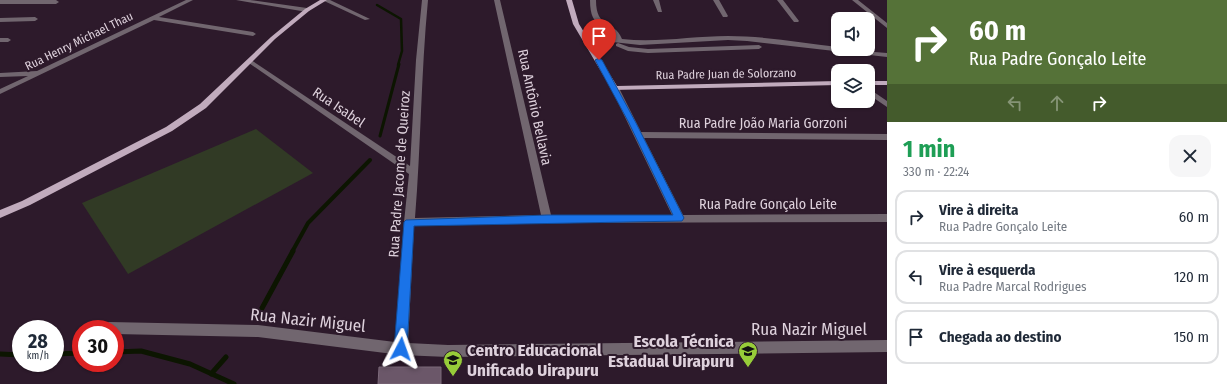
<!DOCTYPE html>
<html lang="pt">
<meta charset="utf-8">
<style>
:root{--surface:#fff;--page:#f6f6f7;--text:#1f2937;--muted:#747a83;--line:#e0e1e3}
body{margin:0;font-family:"Fira Sans Condensed",sans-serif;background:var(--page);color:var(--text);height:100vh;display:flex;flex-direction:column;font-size:15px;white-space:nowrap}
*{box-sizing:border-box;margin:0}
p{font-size:13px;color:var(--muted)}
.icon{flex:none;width:22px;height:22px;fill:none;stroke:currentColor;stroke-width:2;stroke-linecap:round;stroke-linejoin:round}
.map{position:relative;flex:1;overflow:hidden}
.sheet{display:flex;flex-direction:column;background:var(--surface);width:340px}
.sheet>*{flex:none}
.banner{background:#557238;color:#fff;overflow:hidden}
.fabs{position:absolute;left:831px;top:12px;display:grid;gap:8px}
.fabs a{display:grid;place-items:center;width:44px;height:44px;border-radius:8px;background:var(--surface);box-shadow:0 1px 3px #0004;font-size:20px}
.speed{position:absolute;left:12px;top:320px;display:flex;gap:8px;font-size:20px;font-weight:700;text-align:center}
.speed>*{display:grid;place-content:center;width:52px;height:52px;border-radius:50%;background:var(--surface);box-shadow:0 1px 3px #0004;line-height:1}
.speed small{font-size:10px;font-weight:400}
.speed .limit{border:6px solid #d22;background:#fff;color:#111}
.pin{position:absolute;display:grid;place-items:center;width:34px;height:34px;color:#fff;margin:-41px -17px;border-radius:50% 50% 50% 0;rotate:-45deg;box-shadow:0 0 4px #0007}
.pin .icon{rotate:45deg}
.me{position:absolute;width:44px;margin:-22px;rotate:4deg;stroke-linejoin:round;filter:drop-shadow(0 0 3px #0008)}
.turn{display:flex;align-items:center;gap:14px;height:84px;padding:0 16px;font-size:18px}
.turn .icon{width:52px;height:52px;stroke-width:2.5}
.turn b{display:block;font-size:28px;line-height:34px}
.lanes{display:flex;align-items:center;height:38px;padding:0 16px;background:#0003;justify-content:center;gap:20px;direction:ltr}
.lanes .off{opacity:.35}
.round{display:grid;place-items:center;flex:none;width:42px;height:42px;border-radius:12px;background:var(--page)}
.headline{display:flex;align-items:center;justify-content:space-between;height:68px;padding:0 16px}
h1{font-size:24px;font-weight:700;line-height:30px;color:#1e9e55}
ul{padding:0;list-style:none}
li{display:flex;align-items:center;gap:12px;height:54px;margin:0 8px 6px;padding:0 8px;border:2px solid var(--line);border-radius:12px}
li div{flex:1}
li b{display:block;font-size:15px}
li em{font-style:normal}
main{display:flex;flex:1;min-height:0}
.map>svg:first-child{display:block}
</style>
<main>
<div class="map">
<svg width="887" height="384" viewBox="0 0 887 384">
<rect width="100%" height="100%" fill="#2d1a2b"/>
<!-- green -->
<path fill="#313a25" d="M256,129L313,173L128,274L82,203Z"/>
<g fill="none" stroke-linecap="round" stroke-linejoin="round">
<!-- stream-far3 -->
<path stroke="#0c1501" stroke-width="2.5" d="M377,5L401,19L402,51L398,65"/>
<!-- stream-far2 -->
<path stroke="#0c1501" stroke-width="3" d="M380,136L399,64"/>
<!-- stream-far1 -->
<path stroke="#0c1501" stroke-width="4" d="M292,252L308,223L370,160"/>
<!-- stream -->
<path stroke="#0c1501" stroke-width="5" d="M261,310L293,251
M115,352L141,351L190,364L234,384
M0,354L21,355
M55,354L81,353
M211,374L226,357"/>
</g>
<!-- building -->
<path fill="#6b5769" stroke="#7d6a7b" d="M379,367H441V384H378Z"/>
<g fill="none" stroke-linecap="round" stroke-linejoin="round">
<!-- minor -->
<path fill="#71666f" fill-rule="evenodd" d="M0,0H56L59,2L56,4H0Z
M186,0H193L159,17L253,32L256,34L253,36L154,20L0,94V89L28,76L0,77V73L37,71Z
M236,0H250L307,8L310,10L307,12Z
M322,0H330L370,19L365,20Z
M422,0H428C421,73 421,145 415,218L541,215L494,0H500L551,215H672L611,88L615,86L619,88L641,132L887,134V140L644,138L683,215L887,214V222L547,223L414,226L408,343L448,345L887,340V352L448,357L401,355L258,337L115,334V329H103L104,324L109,322L258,325L395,342L404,222L409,174L246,61L251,60L410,166L416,60Z
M590,0H596C596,30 614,19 622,39C657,43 693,36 728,36C765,36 802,43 838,47V49L887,53V57L747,41L728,40L640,45L585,39L583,38V36L615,38C607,21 590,32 590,0Z
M653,0H659L662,12H658Z
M713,0H719L728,16L727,17H723Z
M777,0H783L799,21L798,22H794Z
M852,0H858L887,23V28Z
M0,18L35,17L38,19L35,21L0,22Z
M0,38H8L11,40L8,42H0Z
M618,43L629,47L648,49L759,45L762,47L759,49L648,53L628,51L616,46V44Z
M868,88L887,101V107L868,94Z"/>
<!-- major -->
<path fill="#c1abbd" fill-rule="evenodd" d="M320,0H327L309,11L275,39L206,108L172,131L30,205L0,218V210L22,201L166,127L200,104L271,37L305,9Z
M566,0H572L579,24L617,86L838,81V85L612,90L573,24Z
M868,81H887V85H868Z"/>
</g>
<!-- route -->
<path fill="#1a73e8" stroke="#114b97" d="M599,58L602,60L636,123L684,218L682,221L414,226L407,349L405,353L401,355L396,353L394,349L404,222L406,220L547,215H673L629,123L595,60Z"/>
<!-- icons -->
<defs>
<g id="university-pin" transform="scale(1)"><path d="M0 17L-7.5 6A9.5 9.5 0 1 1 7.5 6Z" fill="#97cc39" stroke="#2d1a2b"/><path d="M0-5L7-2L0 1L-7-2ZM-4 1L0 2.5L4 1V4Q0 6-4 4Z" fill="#111"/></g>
<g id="school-pin" transform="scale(1)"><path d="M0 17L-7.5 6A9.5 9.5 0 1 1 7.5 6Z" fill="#97cc39" stroke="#2d1a2b"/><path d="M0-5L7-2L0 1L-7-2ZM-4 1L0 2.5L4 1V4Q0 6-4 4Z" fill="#111"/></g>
</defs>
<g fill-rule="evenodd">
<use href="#university-pin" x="748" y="351"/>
<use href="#school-pin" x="453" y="360"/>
</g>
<g text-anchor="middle" stroke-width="4" stroke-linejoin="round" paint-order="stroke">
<!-- far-street labels -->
<g font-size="12" fill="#ded1dc" stroke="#2d1a2b">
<text transform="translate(79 41) rotate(-26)" y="4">Rua Henry Michael Thau</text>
<text transform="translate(726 74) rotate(-1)" y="4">Rua Padre Juan de Solorzano</text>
</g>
<!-- street labels -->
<g font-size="14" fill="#ded1dc" stroke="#2d1a2b">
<text transform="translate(339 107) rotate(34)" y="5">Rua Isabel</text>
<text transform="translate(535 107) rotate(78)" y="5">Rua Antônio Bellavia</text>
<text x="763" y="128">Rua Padre João Maria Gorzoni</text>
<text transform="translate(399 174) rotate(-86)" y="5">Rua Padre Jacome de Queiroz</text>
<text x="768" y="209">Rua Padre Gonçalo Leite</text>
</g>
<!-- near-street labels -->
<g font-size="17" fill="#ded1dc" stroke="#2d1a2b">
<text transform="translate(308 320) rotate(6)" y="6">Rua Nazir Miguel</text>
<text x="809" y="335">Rua Nazir Miguel</text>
</g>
<!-- near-poi labels -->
<g font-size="17" font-weight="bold" fill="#ded1dc" stroke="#2d1a2b" text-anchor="end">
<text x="734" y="347">Escola Técnica<tspan x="734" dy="20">Estadual Uirapuru</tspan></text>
<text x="467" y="356" text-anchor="start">Centro Educacional<tspan x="467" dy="20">Unificado Uirapuru</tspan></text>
</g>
</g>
</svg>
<div class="fabs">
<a><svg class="icon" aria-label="sound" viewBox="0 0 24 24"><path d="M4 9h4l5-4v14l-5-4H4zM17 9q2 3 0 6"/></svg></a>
<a><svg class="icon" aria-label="layers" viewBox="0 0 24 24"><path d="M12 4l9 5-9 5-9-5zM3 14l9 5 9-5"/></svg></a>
</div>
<div class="speed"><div>28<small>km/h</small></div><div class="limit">30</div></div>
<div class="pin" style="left:599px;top:60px;background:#d93025"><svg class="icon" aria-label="arrive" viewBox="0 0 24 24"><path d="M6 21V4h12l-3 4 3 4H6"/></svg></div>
<svg class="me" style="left:401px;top:349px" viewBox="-20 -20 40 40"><path d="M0-17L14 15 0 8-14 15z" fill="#1a73e8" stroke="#fff" stroke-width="4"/></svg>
</div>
<section class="sheet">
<div class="banner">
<div class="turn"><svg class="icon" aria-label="right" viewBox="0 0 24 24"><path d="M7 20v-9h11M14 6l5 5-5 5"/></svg><div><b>60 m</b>Rua Padre Gonçalo Leite</div></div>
<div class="lanes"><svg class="icon off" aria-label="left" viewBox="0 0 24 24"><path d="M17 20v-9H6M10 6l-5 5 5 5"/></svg><svg class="icon off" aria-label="ahead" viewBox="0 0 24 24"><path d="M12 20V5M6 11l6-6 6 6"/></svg><svg class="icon" aria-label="right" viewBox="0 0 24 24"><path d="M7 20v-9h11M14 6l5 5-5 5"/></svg></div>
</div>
<div class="headline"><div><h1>1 min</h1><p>330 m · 22:24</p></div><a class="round"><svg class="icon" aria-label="close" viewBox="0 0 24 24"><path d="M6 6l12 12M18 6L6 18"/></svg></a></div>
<ul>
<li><svg class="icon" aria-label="right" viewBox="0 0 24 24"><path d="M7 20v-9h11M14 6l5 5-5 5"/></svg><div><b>Vire à direita</b><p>Rua Padre Gonçalo Leite</p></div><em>60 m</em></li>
<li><svg class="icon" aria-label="left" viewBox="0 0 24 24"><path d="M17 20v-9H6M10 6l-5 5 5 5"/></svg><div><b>Vire à esquerda</b><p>Rua Padre Marcal Rodrigues</p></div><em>120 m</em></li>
<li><svg class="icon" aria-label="arrive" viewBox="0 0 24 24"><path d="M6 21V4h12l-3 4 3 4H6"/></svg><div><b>Chegada ao destino</b></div><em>150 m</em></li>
</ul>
</section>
</main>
